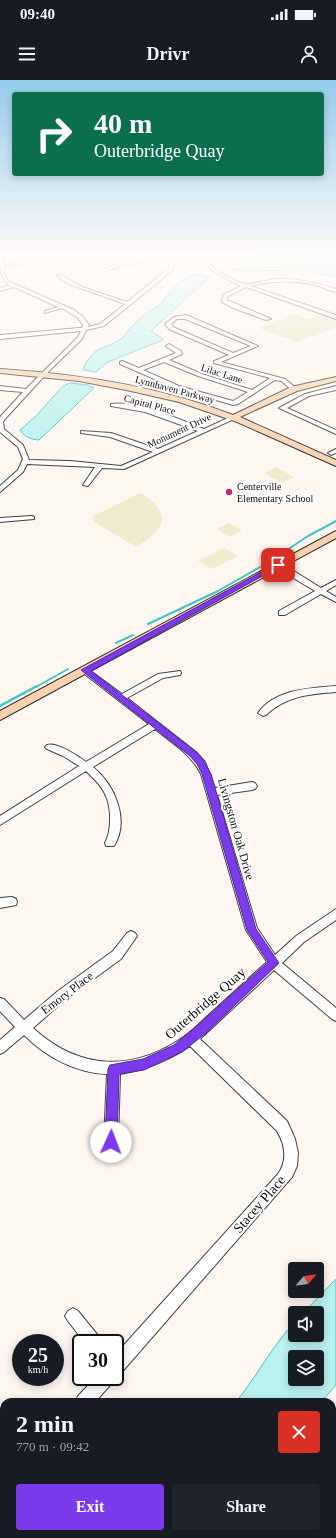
<!DOCTYPE html>
<meta charset="utf-8">
<style>
:root{--surface:#171b24;--page:#20242c;--text:#f1f3f6;--muted:#9ea1a6;--accent:#7c3aed}
body{margin:0;font-family:"Times New Roman",serif;background:var(--page);color:var(--text);height:100vh;display:flex;flex-direction:column;font-size:15px;white-space:nowrap}
*{box-sizing:border-box;margin:0}
p{font-size:13px;color:var(--muted)}
.icon{flex:none;width:22px;height:22px;fill:none;stroke:currentColor;stroke-width:2;stroke-linecap:round;stroke-linejoin:round}
.map{position:relative;flex:1;overflow:hidden}
.details{position:absolute;left:0px;top:1318px;width:336px;height:140px;display:flex;flex-direction:column;background:var(--surface);border-radius:12px 12px 0 0;box-shadow:0 2px 10px #0003}
.details>*{flex:none}
.hud{position:absolute;left:12px;top:12px;width:312px;height:84px;border-radius:4px;box-shadow:0 2px 10px #0003;background:#0b6e4f;color:#fff;overflow:hidden}
.needle{width:26px;rotate:62deg}
.tools{position:absolute;left:288px;top:1182px;display:grid;gap:8px}
.tools a{display:grid;place-items:center;width:36px;height:36px;border-radius:4px;background:var(--surface);box-shadow:0 2px 10px #0003;font-size:20px}
.speed{position:absolute;left:12px;top:1254px;display:flex;gap:8px;font-size:20px;font-weight:700;text-align:center}
.speed>*{display:grid;place-content:center;width:52px;height:52px;border-radius:50%;background:var(--surface);box-shadow:0 2px 10px #0003;line-height:1}
.speed small{font-size:10px;font-weight:400}
.speed .limit{border:2px solid #111;border-radius:6px;background:#fff;color:#111}
.pin{position:absolute;display:grid;place-items:center;width:34px;height:34px;color:#fff;margin:-17px;border-radius:8px;box-shadow:0 2px 6px #0006}
.me{position:absolute;width:44px;margin:-22px;rotate:2deg;stroke-linejoin:round;filter:drop-shadow(0 0 3px #0008)}
.turn{display:flex;align-items:center;gap:14px;height:84px;padding:0 16px;font-size:18px}
.turn .icon{width:52px;height:52px;stroke-width:2.5}
.turn b{display:block;font-size:28px;line-height:34px}
.round{display:grid;place-items:center;flex:none;width:42px;height:42px;border-radius:4px;background:var(--page)}
.summary{display:flex;align-items:center;justify-content:space-between;height:68px;padding:0 16px}
h1{font-size:24px;font-weight:700;line-height:30px}
.action{display:flex;gap:8px;margin-top:auto;padding:8px 16px}
.action a{flex:1;height:46px;border-radius:4px;background:var(--accent);color:#fff;font-size:16px;font-weight:700;line-height:46px;text-align:center}
.action a+a{background:var(--page);color:var(--text)}
.status{display:flex;justify-content:space-between;align-items:center;height:28px;padding:0 20px;background:var(--surface);direction:ltr}
.status svg{height:11px;fill:currentColor}
header{display:flex;justify-content:space-between;align-items:center;height:52px;padding:0 16px;background:var(--surface);font-size:18px;font-weight:700}
.map>svg:first-child{display:block}
</style>
<div class="status"><b>09:40</b><svg viewBox="0 0 49 12"><path d="M0 12V9h3v3zM5 12V6h3v6zM10 12V3h3v9zM15 12V0h3v12zM26 1h20v11H26zM47 4h2v5h-2z"/></svg></div>
<header><svg class="icon" aria-label="menu" viewBox="0 0 24 24"><path d="M4 6h16M4 12h16M4 18h16"/></svg>Drivr<svg class="icon" aria-label="person" viewBox="0 0 24 24"><circle cx="12" cy="8" r="4"/><path d="M4 21q1-7 8-7t8 7"/></svg></header>
<div class="map">
<svg width="336" height="1458" viewBox="0 0 336 1458">
<rect width="100%" height="100%" fill="#fef6f0"/>
<!-- green -->
<path fill="#e4e6bc" d="M294,234L309,239L323,234L336,240V247L297,262L259,248Z"/>
<!-- pitch -->
<path fill="#eeeccd" d="M276,387L294,397L282,403L264,393Z
M141,413C173,434 166,449 136,467L93,441V436Z
M229,443L242,450L230,457L217,449Z
M224,468L238,476L212,489L198,481Z"/>
<!-- water -->
<path fill="#b9f2ef" stroke="#45c4c1" fill-rule="evenodd" d="M336,184V197L303,190L243,191L231,189Z
M200,194L209,197L151,251L162,258L163,260L108,282L96,292L83,290C83,285 93,272 99,269C107,266 114,264 121,259C127,254 130,248 135,243C144,234 153,229 163,223V220C172,209 185,194 200,194Z
M70,303L88,305L94,308L39,360C32,360 23,356 20,350L36,336L63,306Z
M336,1199V1305L321,1322H236C257,1296 272,1266 295,1242V1255H317V1233H303ZM295,1277H317V1299H295Z
M128,1454H223L220,1458H125Z"/>
<g fill="none" stroke-linecap="round" stroke-linejoin="round">
<!-- stream-far1 -->
<path stroke="#45c4c1" stroke-width="2" d="M281,474L308,456L336,441
M148,544L218,511L260,487
M116,563L133,555
M36,607L68,589"/>
<!-- stream -->
<path stroke="#45c4c1" stroke-width="2.5" d="M0,626L37,606"/>
<!-- street casing -->
<g stroke="#414141" stroke-width="2">
<path id="street" d="M0,176H4V185L18,184L20,185L4,187L3,193L8,201L74,230L82,236L89,245L88,247L100,244L125,224L69,204L62,200L57,195H61L82,207L127,222L169,188L170,185L166,179C145,180 128,184 109,190L107,188C141,173 180,176 216,176L203,178C213,189 230,200 245,204C251,205 267,200 275,199C297,198 316,203 336,209V212C328,210 320,206 312,204C292,200 270,201 251,206L336,235V239L246,207L227,217V220L271,239L266,240L233,228L222,222L223,215L241,206C225,199 211,191 198,178L170,179L174,185L173,190L104,246L86,250L82,259L48,292L5,339L3,342L4,349L23,365L29,380L70,381L121,386L153,372L110,357L81,353V351L111,353L158,369L198,351L145,332L111,326V324C136,320 179,339 204,349L230,337H234V339L124,389L102,388L88,406L83,405L95,387L27,384L23,392L0,412V406L18,390L23,379L18,367L0,352V337L23,312L0,310V306L26,309L78,257L81,251L0,259V255L79,248H82L83,245L78,238L62,228L45,233V231L58,227L14,207L0,211V208L10,205C0,200 0,188 0,176Z
M250,176H282L280,177Z
M186,235L258,266L221,282L285,299L297,309L292,310L281,301L275,300L238,324L233,325L175,308L120,284V282L122,281L139,288L176,273L167,267L166,266L169,264L181,271L182,274L169,280L202,294L252,310L270,298L214,283V281L229,275L169,249L165,244L174,237ZM177,239H185L251,266L233,273L173,247L171,244ZM164,282L198,296L248,312L233,321L179,306L143,290Z
M336,306V310L309,316L287,328L336,350V354L279,328L305,314Z
M336,369V373L331,375L328,373Z
M32,436L34,437V439L0,442V438Z
M275,483H281L321,508L336,500V505L326,511L336,517V522L321,514L285,535H279V531L315,511L275,487Z
M85,587L122,614L158,594L180,591L181,593L180,595L163,598L127,618L196,672L205,682L215,708L252,702L255,703L257,706L255,709L252,710L217,715L257,848L275,875L296,856L336,829V840L304,862L282,883L336,928V941L332,939L274,890L200,959L287,1041L295,1059L298,1073L297,1086L292,1097L121,1293L115,1295V1275L278,1094C288,1080 285,1065 277,1051L190,966C168,981 146,990 120,994L118,1062L116,1067L111,1069L106,1067L104,1062L107,994C76,993 46,977 24,955L4,972L0,974V960L15,947L0,931V918L4,919L24,940L58,911L113,871L127,853L131,851L135,853L137,856L121,879L66,919L33,948C80,991 134,992 185,956C195,949 204,939 213,931C231,915 249,898 267,882L246,850L201,694C191,674 172,663 155,649L93,687C115,705 130,740 114,766H106L105,763C112,750 112,726 104,712C100,704 92,697 86,691L0,745V736L79,686L63,676L47,669L45,667L47,665C57,662 78,676 86,682L149,644L82,592L81,590L82,588Z
M336,606V612C309,614 286,616 266,635L263,636L258,633C275,609 310,608 336,606Z
M12,817L16,819L17,822L16,825L0,828V818Z
M73,1228L78,1231L100,1258L103,1263H85L68,1241L65,1236L68,1231Z
M96,1297H114L112,1303L95,1322H76L78,1316Z
M4,1406V1425L0,1426V1407Z"/>
</g>
<!-- secondary casing -->
<g stroke="#303030" stroke-width="2">
<path id="secondary" d="M0,289C79,294 159,306 233,335L291,307L336,297V301L297,311L240,337L336,380V386L237,342L179,322L131,311L79,301L0,293Z
M336,451V458L0,640V631Z"/>
</g>
<!-- street -->
<use href="#street" fill="#fff" fill-rule="evenodd"/>
<!-- secondary -->
<use href="#secondary" fill="#f9d3b0" fill-rule="evenodd"/>
</g>
<!-- sky -->
<linearGradient id="sky" x2="0" y2="1"><stop stop-color="#95cdeb"/><stop offset="0.46" stop-color="#fffbf8"/><stop offset="1" stop-color="#fffbf8" stop-opacity="0"/></linearGradient>
<rect width="336" height="381" fill="url(#sky)"/>
<!-- route -->
<path fill="#7c3aed" stroke="#51269a" d="M276,484L282,485L91,591L196,672L203,680L211,694L256,849L279,883L206,953L182,972L144,990L119,994L117,1062L115,1066L111,1068L107,1066L105,1062L108,989L110,985L143,979L174,965L198,945L268,882L247,850L202,694L197,684L190,676L81,590Z"/>
<!-- markers -->
<circle fill="#b5306e" stroke="#fff" stroke-width="1.5" cx="229" cy="412" r="4"/>
<g text-anchor="middle" stroke-width="4" stroke-linejoin="round" paint-order="stroke">
<!-- far-street labels -->
<g font-size="10" fill="#0e0e0e" stroke="#fff">
<text transform="translate(222 293) rotate(18)" y="4">Lilac Lane</text>
<text transform="translate(175 309) rotate(15)" y="4">Lynnhaven Parkway</text>
<text transform="translate(150 324) rotate(15)" y="4">Capital Place</text>
<text transform="translate(179 350) rotate(-25)" y="4">Monument Drive</text>
</g>
<!-- far-poi labels -->
<g font-size="10" fill="#0e0e0e" stroke="#fff" text-anchor="start">
<text x="237" y="410">Centerville<tspan x="237" dy="12">Elementary School</tspan></text>
</g>
<!-- street labels -->
<g font-size="12" fill="#0e0e0e" stroke="#fff">
<text transform="translate(236 749) rotate(74)" y="4">Livingston Oak Drive</text>
<text transform="translate(67 913) rotate(-37)" y="4">Emory Place</text>
</g>
<!-- near-street labels -->
<g font-size="14" fill="#0e0e0e" stroke="#fff">
<text transform="translate(205 923) rotate(-41)" y="5">Outerbridge Quay</text>
<text transform="translate(259 1124) rotate(-49)" y="5">Stacey Place</text>
</g>
</g>
</svg>
<div class="tools">
<a><svg class="needle" viewBox="-14 -14 28 28"><path d="M0-13l5 13h-10z" fill="#e53935"/><path d="M0 13l5-13h-10z" fill="#9ea1a6"/></svg></a>
<a><svg class="icon" aria-label="sound" viewBox="0 0 24 24"><path d="M4 9h4l5-4v14l-5-4H4zM17 9q2 3 0 6"/></svg></a>
<a><svg class="icon" aria-label="layers" viewBox="0 0 24 24"><path d="M12 4l9 5-9 5-9-5zM3 14l9 5 9-5"/></svg></a>
</div>
<div class="speed"><div>25<small>km/h</small></div><div class="limit">30</div></div>
<div class="pin" style="left:278px;top:485px;background:#d93025"><svg class="icon" aria-label="arrive" viewBox="0 0 24 24"><path d="M6 21V4h12l-3 4 3 4H6"/></svg></div>
<svg class="me" style="left:111px;top:1062px" viewBox="-20 -20 40 40"><circle r="19" fill="#fff"/><path d="M0-13L10 11 0 6-10 11z" fill="#7c3aed"/></svg>
<div class="hud">
<div class="turn"><svg class="icon" aria-label="right" viewBox="0 0 24 24"><path d="M7 20v-9h11M14 6l5 5-5 5"/></svg><div><b>40 m</b>Outerbridge Quay</div></div>
</div>
<section class="details">
<div class="summary"><div><h1>2 min</h1><p>770 m · 09:42</p></div><a class="round" style="background:#d93025;color:#fff"><svg class="icon" aria-label="close" viewBox="0 0 24 24"><path d="M6 6l12 12M18 6L6 18"/></svg></a></div>
<div class="action"><a>Exit</a><a>Share</a></div>
</section>
</div>
